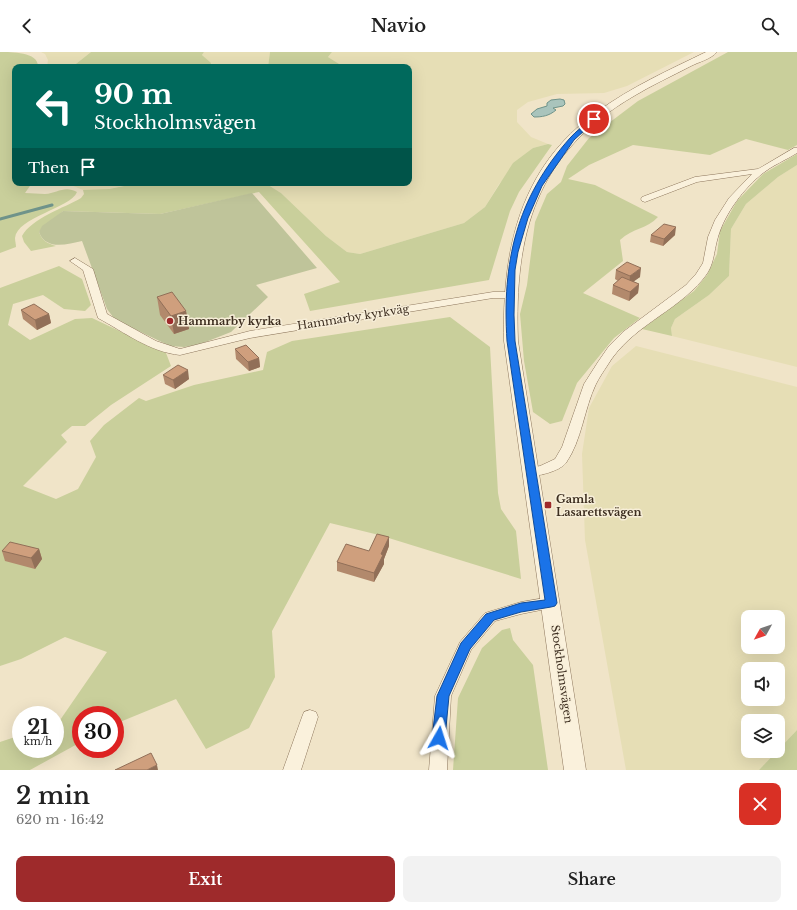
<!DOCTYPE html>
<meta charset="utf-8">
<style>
:root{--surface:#fff;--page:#f2f2f2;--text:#222;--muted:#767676;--accent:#9e2a2b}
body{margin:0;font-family:"Libre Baskerville",serif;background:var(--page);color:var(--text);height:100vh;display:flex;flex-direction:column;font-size:15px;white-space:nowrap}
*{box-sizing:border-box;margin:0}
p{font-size:13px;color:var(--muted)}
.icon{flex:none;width:22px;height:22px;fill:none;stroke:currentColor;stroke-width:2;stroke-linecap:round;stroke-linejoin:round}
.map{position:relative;height:718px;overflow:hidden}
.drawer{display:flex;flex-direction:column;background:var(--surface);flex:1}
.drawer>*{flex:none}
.top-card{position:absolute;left:12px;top:12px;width:400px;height:122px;border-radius:8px;box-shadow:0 4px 16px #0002;background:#00695c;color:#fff;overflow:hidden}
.needle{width:26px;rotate:230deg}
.fabs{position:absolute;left:741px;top:558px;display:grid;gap:8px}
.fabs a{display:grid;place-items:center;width:44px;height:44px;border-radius:8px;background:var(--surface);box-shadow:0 4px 16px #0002;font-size:20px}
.speed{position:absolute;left:12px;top:654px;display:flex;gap:8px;font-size:20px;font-weight:700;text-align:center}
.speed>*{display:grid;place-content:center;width:52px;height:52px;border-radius:50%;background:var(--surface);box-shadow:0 4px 16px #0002;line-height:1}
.speed small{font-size:10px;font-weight:400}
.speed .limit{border:6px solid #d22;background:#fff;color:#111}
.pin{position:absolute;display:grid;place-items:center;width:34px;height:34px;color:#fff;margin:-17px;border:2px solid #fff;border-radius:50%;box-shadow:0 1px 4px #0007}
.me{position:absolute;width:44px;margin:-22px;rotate:6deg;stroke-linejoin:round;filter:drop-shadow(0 0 3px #0008)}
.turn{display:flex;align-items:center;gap:14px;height:84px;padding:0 16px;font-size:18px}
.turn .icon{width:52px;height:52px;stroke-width:2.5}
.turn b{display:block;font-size:28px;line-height:34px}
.then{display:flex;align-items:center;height:38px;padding:0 16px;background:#0003;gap:8px;font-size:15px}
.round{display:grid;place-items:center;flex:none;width:42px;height:42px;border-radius:8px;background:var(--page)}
.overview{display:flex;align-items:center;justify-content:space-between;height:68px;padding:0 16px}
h1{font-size:24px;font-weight:600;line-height:30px}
.primary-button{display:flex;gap:8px;margin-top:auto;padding:8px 16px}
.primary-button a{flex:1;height:46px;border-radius:8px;background:var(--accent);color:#fff;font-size:16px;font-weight:600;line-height:46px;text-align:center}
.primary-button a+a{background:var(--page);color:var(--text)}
header{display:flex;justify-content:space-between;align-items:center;height:52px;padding:0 16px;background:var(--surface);font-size:18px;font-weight:600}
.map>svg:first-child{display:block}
</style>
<header><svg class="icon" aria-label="back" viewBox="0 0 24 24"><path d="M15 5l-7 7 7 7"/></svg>Navio<svg class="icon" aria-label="search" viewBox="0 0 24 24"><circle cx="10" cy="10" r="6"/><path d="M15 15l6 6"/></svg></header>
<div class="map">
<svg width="797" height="718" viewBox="0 0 797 718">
<rect width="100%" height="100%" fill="#f0e4c8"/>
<!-- farmland -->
<path fill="#e6deb5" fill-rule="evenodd" d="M41,0H91L72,15H47L48,8L45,2Z
M204,0H270L268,15H210V11L202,3Z
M332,0H694L627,34L604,41L557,42L528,50L517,58V70L531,85L548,92L533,96L499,132L485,155L464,171L360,202L347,200L326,184L281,141L265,131H409V15H344L328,5Z
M797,113V315L672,284L671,276L675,267L709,243L729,224L731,177L746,152L778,125Z
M47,131H139L98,139L83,138L71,133L55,134Z
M636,294L797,335V678L778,698V669H748V699H777L759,718H626L585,488L582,402L589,356L612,314ZM748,565H778V595H748ZM748,617H778V647H748Z"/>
<!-- green -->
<path fill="#c9cf9b" d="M0,0C12,0 39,0 38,15H15V131H32L25,141C32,141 38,142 45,142C57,141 65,133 77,140C71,156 17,165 15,186C15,189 16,192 16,195L0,201Z
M91,0H204L202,3L211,11L210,15H72Z
M270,0H332L328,5L344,15H268Z
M728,0H797V93L788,98L746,87L710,103L633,93L589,113L568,127L595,133L658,165C647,177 633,176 620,188L623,209L583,241L640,266L614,286L577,331L562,369L550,372L533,360L524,309L520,262L527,233L535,170L547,142L561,130L567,114L589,86L638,49Z
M548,92L552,93L519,140L510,159L489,228L310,259L304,242L340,230L259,140L160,162L63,159L39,180C42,189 47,191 56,194L31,199L24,190L22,184C32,166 64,156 81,146L84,142L83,138L109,137L139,131H265L281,141L326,184L347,200L360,202L464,171L485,155L513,111L533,96Z
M797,102V113L778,125L746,152L731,177L729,224L709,243L675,267L671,276L672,284L642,277L694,239L707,223L717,202L720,179L737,149L763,122Z
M59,214L82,227L91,253L85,259L64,257L43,243L13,252L8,273L30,288L75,267L92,266L166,301L171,314L111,353L85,374H72L61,383L67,390L23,434L56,447L78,437L96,405L90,389L104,373L139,346L146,349L194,333L263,318L267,300L292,289L450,265L490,295L498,441L501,457L516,479L521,527L379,483L330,471L272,579L275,625L249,676L206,697L176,647L115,672V663H81V690L30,718H0V690L21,683V697H55V672L58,671L107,600L65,585L21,607L0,614V236Z
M510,576L513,588L533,613L548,718H453L458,646L482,596L502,578Z
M797,678V718H759Z"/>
<!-- cemetery -->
<path fill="#bfc49a" d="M252,141L317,216L256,233L268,245L231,280L198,293L184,295L170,294L124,272L113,265L107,257L82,189C67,192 46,199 39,180L42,174L63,159L160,162Z"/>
<!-- water -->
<path fill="#a9c4bc" stroke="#6f938a" d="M560,47L564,48L565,52L563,54L553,56L556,58C549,64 542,65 534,65L531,62L537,57L547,54V51L551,48Z"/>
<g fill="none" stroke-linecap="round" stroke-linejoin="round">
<!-- stream -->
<path stroke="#6f938a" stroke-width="3" d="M0,167L52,153"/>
<!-- minor casing -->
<g stroke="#8d765c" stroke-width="1">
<path id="minor" d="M794,96H797V101C786,108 773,113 763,121C744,136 725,161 718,185C713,201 715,213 703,227C675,261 631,274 607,314C603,320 599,326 596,332C584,357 582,388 566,411C560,419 536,426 526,423L525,420L526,417L540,414L555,407L562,395L584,332L598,310L609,294L623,280L686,233L696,222L703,211L708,185L715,168L729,146L752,122L697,130L645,150L642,149L641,147L642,145L695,125L758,117Z
M75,206L93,217L107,262L156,289L180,297L250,279L493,240H510L515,243L510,246H493L250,286L180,303C150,300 124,280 98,266L83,218L70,209Z
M551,545L556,547L558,551L556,555L521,562L495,569L471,598L451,644L447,718H429L435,644L460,590L485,561L521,550Z
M310,658L316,660L318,665L301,718H283L302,665L304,660Z"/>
</g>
<!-- tertiary casing -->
<g stroke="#8d765c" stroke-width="1">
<path id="tertiary" d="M706,0H717C711,7 699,10 691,14C672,24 652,33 634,44C536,101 514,181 518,289L586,718H564L504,289C502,199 519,115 597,60C631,35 669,18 706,0Z"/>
</g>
<!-- minor -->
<use href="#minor" fill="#faf1dc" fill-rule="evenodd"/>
<!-- tertiary -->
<use href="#tertiary" fill="#faf1dc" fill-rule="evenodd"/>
</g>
<!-- wall -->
<path fill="#b2896c" d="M651,183H675L663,194L650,190Z
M616,218L640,225L633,229L639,232L638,241L629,249L612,242L613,233L618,229L615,227Z
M157,245L186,259L189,277L174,282L160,263Z
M21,258L49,262L51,271L37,278L23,267Z
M235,297L259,306L260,315L249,319L236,307Z
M163,323L189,327L175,337L165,332Z
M389,494L384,507V512L374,530L337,519V510L369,499Z
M39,497L42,507L35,517L5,509L2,499Z"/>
<!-- shaded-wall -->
<path fill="#916f58" d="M676,175L675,183L663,194L664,187Z
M641,216L640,225L629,233L630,224Z
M639,232L638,241L629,249L630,240Z
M186,259L189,277L174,282L171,264Z
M49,262L51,271L37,278L35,268Z
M259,306L260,315L249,319L248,310Z
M188,318L189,327L175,337L173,328Z
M389,485V494L384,507V512L374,530V521L381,502Z
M39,497L42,507L35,517L31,506Z
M157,713L158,718H147Z"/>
<!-- building -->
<path fill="#cf9f7d" stroke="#916f58" d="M664,172L676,175L664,187L651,183Z
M627,210L641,216L630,224L616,218Z
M622,225L639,232L630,240L613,233Z
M172,240L186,259L171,264L157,245Z
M34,252L49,262L35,268L21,258Z
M246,293L259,306L248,310L235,297Z
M178,313L188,318L173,328L163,323Z
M377,482L389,485L381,502L383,503L374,521L337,510L346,492L369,499Z
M10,490L39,497L31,506L2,499Z
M151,701L157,713L147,718H115Z"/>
<!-- route -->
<path fill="#1a73e8" stroke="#114b97" d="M592,66L597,67L574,88L542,134L528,166L518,200L515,218L514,263L515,289L557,551L555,554L551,555L521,560L494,568L470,597L449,644L445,686L443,690L439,692L434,690L432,686L437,644L461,591L486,562L521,551L545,548L507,289C502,210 516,147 570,86C576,79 585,73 592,66Z"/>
<!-- markers -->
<g fill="#9e2a2b" stroke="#f7eed8" stroke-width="1.5">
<circle cx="170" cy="269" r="4"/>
<rect x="544" y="449" width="8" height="8" rx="2"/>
</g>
<g text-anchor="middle" stroke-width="3" stroke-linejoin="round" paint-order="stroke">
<!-- street labels -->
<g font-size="11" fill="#3d2e20" stroke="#f7eed8">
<text transform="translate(353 265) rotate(-9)" y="4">Hammarby kyrkväg</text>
<text transform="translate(562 622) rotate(82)" y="4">Stockholmsvägen</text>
</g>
<!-- poi labels -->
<g font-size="11" font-weight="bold" fill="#3d2e20" stroke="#f7eed8" text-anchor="start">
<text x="178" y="273">Hammarby kyrka</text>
<text x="556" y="451">Gamla<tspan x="556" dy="13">Lasarettsvägen</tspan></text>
</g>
</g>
</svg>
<div class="fabs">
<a><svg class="needle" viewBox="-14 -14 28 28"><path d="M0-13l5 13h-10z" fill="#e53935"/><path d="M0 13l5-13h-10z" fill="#767676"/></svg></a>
<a><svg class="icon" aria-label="sound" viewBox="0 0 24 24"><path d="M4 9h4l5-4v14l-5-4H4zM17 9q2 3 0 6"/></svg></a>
<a><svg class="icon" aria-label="layers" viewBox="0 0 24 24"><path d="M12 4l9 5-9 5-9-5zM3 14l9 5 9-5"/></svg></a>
</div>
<div class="speed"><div>21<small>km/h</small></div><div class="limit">30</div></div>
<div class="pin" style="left:594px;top:67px;background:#d93025"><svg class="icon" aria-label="arrive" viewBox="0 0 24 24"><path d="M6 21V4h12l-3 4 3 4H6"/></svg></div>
<svg class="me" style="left:439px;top:686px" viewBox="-20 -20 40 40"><path d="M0-17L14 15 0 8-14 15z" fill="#1a73e8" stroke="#fff" stroke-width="4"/></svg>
<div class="top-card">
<div class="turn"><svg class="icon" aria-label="left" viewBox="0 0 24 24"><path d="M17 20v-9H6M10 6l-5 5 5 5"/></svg><div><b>90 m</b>Stockholmsvägen</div></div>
<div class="then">Then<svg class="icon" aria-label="arrive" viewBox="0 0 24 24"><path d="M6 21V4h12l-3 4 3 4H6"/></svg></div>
</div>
</div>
<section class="drawer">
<div class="overview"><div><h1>2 min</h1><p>620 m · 16:42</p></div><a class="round" style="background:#d93025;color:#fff"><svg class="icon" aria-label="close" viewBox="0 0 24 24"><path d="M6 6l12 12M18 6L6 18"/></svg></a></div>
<div class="primary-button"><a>Exit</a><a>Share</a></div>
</section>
